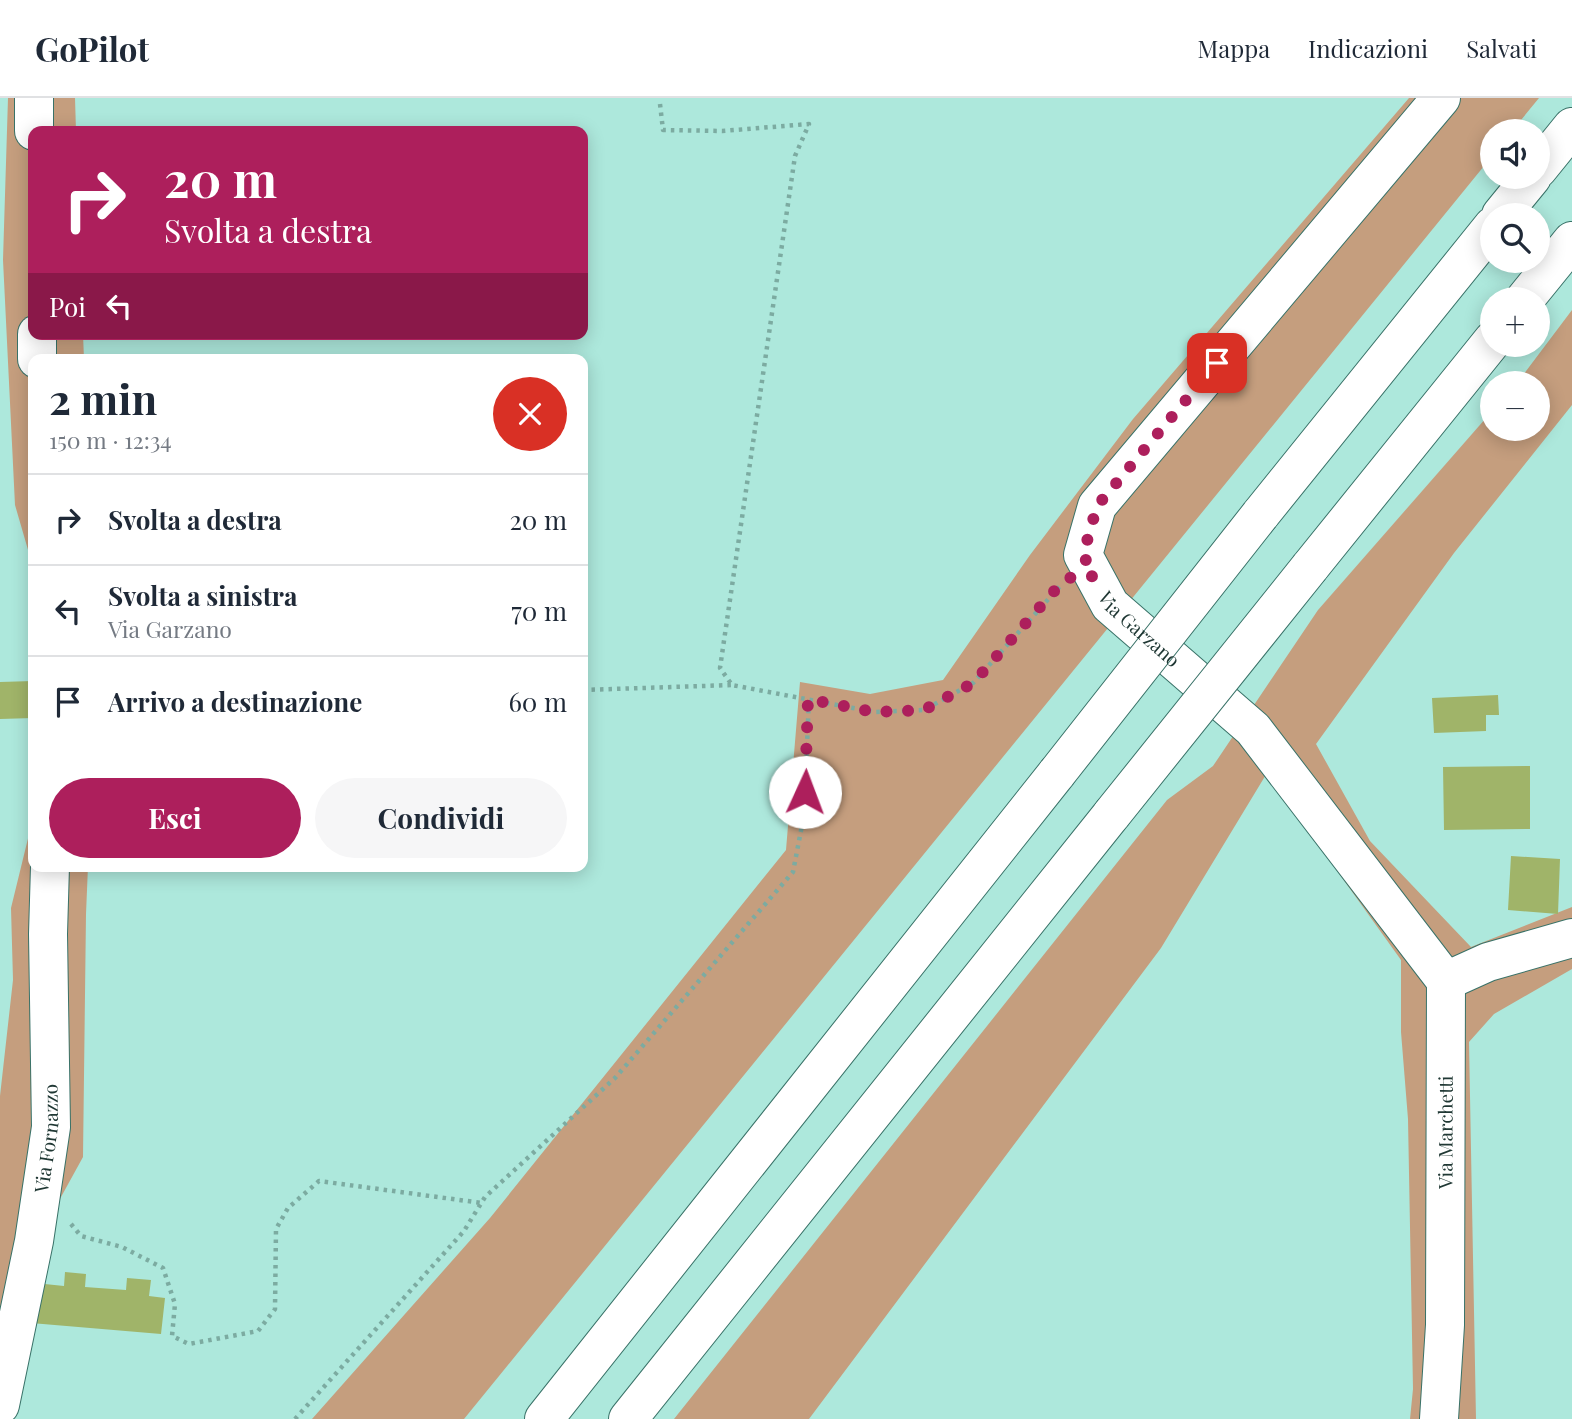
<!DOCTYPE html>
<html lang="it">
<meta charset="utf-8">
<style>
:root{--surface:#fff;--page:#f6f6f7;--text:#1f2937;--muted:#747a83;--line:#e0e1e3;--accent:#ad1f5c}
body{margin:0;font-family:"Playfair Display",serif;background:var(--page);color:var(--text);height:100vh;display:flex;flex-direction:column;font-size:26px;white-space:nowrap}
*{box-sizing:border-box;margin:0}
p{font-size:23px;color:var(--muted)}
.icon{flex:none;width:38px;height:38px;fill:none;stroke:currentColor;stroke-width:2;stroke-linecap:round;stroke-linejoin:round}
.map{position:relative;flex:1;overflow:hidden}
.details{position:absolute;left:28px;top:256px;width:560px;height:518px;display:flex;flex-direction:column;background:var(--surface);border-radius:14px;box-shadow:0 4px 18px #0003}
.details>*{flex:none}
.top-card{position:absolute;left:28px;top:28px;width:560px;height:214px;border-radius:14px;box-shadow:0 4px 18px #0003;background:#ad1f5c;color:#fff;overflow:hidden}
.buttons{position:absolute;left:1480px;top:21px;display:grid;gap:14px}
.buttons a{display:grid;place-items:center;width:70px;height:70px;border-radius:50%;background:var(--surface);box-shadow:0 4px 18px #0003;font-size:35px}
.pin{position:absolute;display:grid;place-items:center;width:60px;height:60px;color:#fff;margin:-30px;border-radius:14px;box-shadow:0 4px 10px #0006}
.me{position:absolute;width:77px;margin:-38px;rotate:2deg;stroke-linejoin:round;filter:drop-shadow(0 0 5px #0008)}
.turn{display:flex;align-items:center;gap:24px;height:147px;padding:0 21px;font-size:32px}
.turn .icon{width:91px;height:91px;stroke-width:2.5}
.turn b{display:block;font-size:49px;line-height:60px}
.then{display:flex;align-items:center;height:66px;padding:0 21px;background:#0003;gap:14px;font-size:26px}
.round{display:grid;place-items:center;flex:none;width:74px;height:74px;border-radius:37px;background:var(--page)}
.overview{display:flex;align-items:center;justify-content:space-between;height:119px;padding:0 21px}
h1{font-size:42px;font-weight:700;line-height:52px}
.action{display:flex;gap:14px;margin-top:auto;padding:14px 21px}
.action a{flex:1;height:80px;border-radius:42px;background:var(--accent);color:#fff;font-size:28px;font-weight:700;line-height:80px;text-align:center}
.action a+a{background:var(--page);color:var(--text)}
ul{padding:0;list-style:none}
li{display:flex;align-items:center;gap:21px;height:91px;padding:0 21px;border-top:2px solid var(--line)}
li div{flex:1}
li b{display:block;font-size:26px}
li em{font-style:normal}
header{display:flex;align-items:center;gap:42px;box-sizing:border-box;height:98px;padding:0 35px;background:var(--surface);border-bottom:2px solid var(--line)}
header strong{font-size:33px}
nav{display:flex;gap:38px;margin-inline-start:auto;font-size:24px}
.map>svg:first-child{display:block}
</style>
<header>
<strong>GoPilot</strong>
<nav><a>Mappa</a><a>Indicazioni</a><a>Salvati</a></nav>
</header>
<div class="map">
<svg width="1572" height="1321" viewBox="0 0 1572 1321">
<rect width="100%" height="100%" fill="#ade8dc"/>
<!-- green -->
<path fill="#c59e7e" d="M8,0H75L76,33H33V236H83L84,261H33V469L15,407L3,162Z
M1409,0H1539L1512,33H1493V57L464,1321H312L490,1120L786,752L800,584L870,596L943,582L1030,457L1133,321Z
M1572,212V307L1454,455L1316,646L1370,743L1471,849L1572,809V871L1494,916L1469,944L1476,1321H1410L1413,1291L1408,1021L1401,934V862L1267,675L1161,850L809,1321H674L1167,702L1213,668L1318,512L1493,312V331H1538V285H1517Z
M33,720V768H88L86,816L83,1059L0,1210V998L13,882L11,810Z"/>
<!-- building -->
<path fill="#a0b469" d="M33,583V620L0,621V584Z
M1498,597L1499,617H1486V633L1434,635L1432,600Z
M1530,668V731L1444,732L1443,669Z
M1511,758L1560,761L1558,816L1508,812Z
M65,1174L86,1176L85,1189L126,1192L127,1180L151,1182L149,1198L165,1200L161,1236L31,1225L35,1185L64,1188Z"/>
<g fill="none" stroke-linecap="round" stroke-linejoin="round">
<!-- minor casing -->
<g stroke="#397268" stroke-width="40">
<g id="minor">
<path d="M34,0V33"/>
<path id="s1" d="M1441,0L1097,408L1083,457L1110,507L1253,631L1446,883"/>
<path d="M37,236V261"/>
<path d="M1446,883L1488,864L1572,840"/>
<path id="s2" d="M0,1307L34,1143L51,1029L48,836L50,768"/>
<path id="s3" d="M1439,1321L1445,1227L1446,883"/>
</g>
</g>
<!-- highway casing -->
<g stroke="#397268" stroke-width="40">
<path id="highway" d="M1538,71L1572,29
M1501,117L1532,79
M1525,201L1572,143
M1260,417L1493,128
M1310,469L1493,242
M544,1321L1057,675
M628,1321L1112,716"/>
</g>
<!-- path -->
<path stroke="#7caba1" stroke-width="4.5" stroke-dasharray="3.5 5" stroke-linecap="butt" d="M660,6L663,32L722,33L809,26L795,58L720,570L732,587L874,614L924,612L973,585L1062,486
M583,592L732,587
M71,1126L81,1138L122,1149L163,1170L175,1206L172,1238L189,1246L258,1233L275,1211L276,1131L288,1110L319,1083L482,1105
M295,1321L464,1133L485,1099L615,980L793,774L804,717L809,601"/>
<!-- minor -->
<use href="#minor" stroke="#fff" stroke-width="38"/>
<!-- highway -->
<use href="#highway" stroke="#fff" stroke-width="38"/>
<!-- highway-bridge casing -->
<g stroke="#397268" stroke-width="40" stroke-linecap="butt">
<path id="highway-bridge" d="M1057,675L1260,417
M1112,716L1310,469"/>
</g>
<!-- highway-bridge -->
<use href="#highway-bridge" stroke="#fff" stroke-width="38"/>
</g>
<g fill="none" stroke-linecap="round" stroke-linejoin="round">
<!-- route -->
<path stroke="#ad1f5c" stroke-width="12" stroke-dasharray="0 21.6" d="M805,694L808,601L874,614L924,612L973,585L1056,491L1068,480L1095,478L1083,457L1097,408L1217,265"/>
</g>
<g text-anchor="middle" stroke-width="5" stroke-linejoin="round" paint-order="stroke">
<!-- street labels -->
<g font-size="19" fill="#203834" stroke="#f2fefb">
<text dy="7" stroke="none"><textPath href="#s1" startOffset="679">Via Garzano</textPath></text>
<text dy="7" stroke="none"><textPath href="#s3" startOffset="287">Via Marchetti</textPath></text>
<text dy="7" stroke="none"><textPath href="#s2" startOffset="271">Via Fornazzo</textPath></text>
</g>
</g>
</svg>
<div class="buttons">
<a><svg class="icon" aria-label="sound" viewBox="0 0 24 24"><path d="M4 9h4l5-4v14l-5-4H4zM17 9q2 3 0 6"/></svg></a>
<a><svg class="icon" aria-label="search" viewBox="0 0 24 24"><circle cx="10" cy="10" r="6"/><path d="M15 15l6 6"/></svg></a>
<a>+</a>
<a>−</a>
</div>
<div class="pin" style="left:1217px;top:265px;background:#d93025"><svg class="icon" aria-label="arrive" viewBox="0 0 24 24"><path d="M6 21V4h12l-3 4 3 4H6"/></svg></div>
<svg class="me" style="left:805px;top:694px" viewBox="-20 -20 40 40"><circle r="19" fill="#fff"/><path d="M0-13L10 11 0 6-10 11z" fill="#ad1f5c"/></svg>
<div class="top-card">
<div class="turn"><svg class="icon" aria-label="right" viewBox="0 0 24 24"><path d="M7 20v-9h11M14 6l5 5-5 5"/></svg><div><b>20 m</b>Svolta a destra</div></div>
<div class="then">Poi<svg class="icon" aria-label="left" viewBox="0 0 24 24"><path d="M17 20v-9H6M10 6l-5 5 5 5"/></svg></div>
</div>
<section class="details">
<div class="overview"><div><h1>2 min</h1><p>150 m · 12:34</p></div><a class="round" style="background:#d93025;color:#fff"><svg class="icon" aria-label="close" viewBox="0 0 24 24"><path d="M6 6l12 12M18 6L6 18"/></svg></a></div>
<ul>
<li><svg class="icon" aria-label="right" viewBox="0 0 24 24"><path d="M7 20v-9h11M14 6l5 5-5 5"/></svg><div><b>Svolta a destra</b></div><em>20 m</em></li>
<li><svg class="icon" aria-label="left" viewBox="0 0 24 24"><path d="M17 20v-9H6M10 6l-5 5 5 5"/></svg><div><b>Svolta a sinistra</b><p>Via Garzano</p></div><em>70 m</em></li>
<li><svg class="icon" aria-label="arrive" viewBox="0 0 24 24"><path d="M6 21V4h12l-3 4 3 4H6"/></svg><div><b>Arrivo a destinazione</b></div><em>60 m</em></li>
</ul>
<div class="action"><a>Esci</a><a>Condividi</a></div>
</section>
</div>
